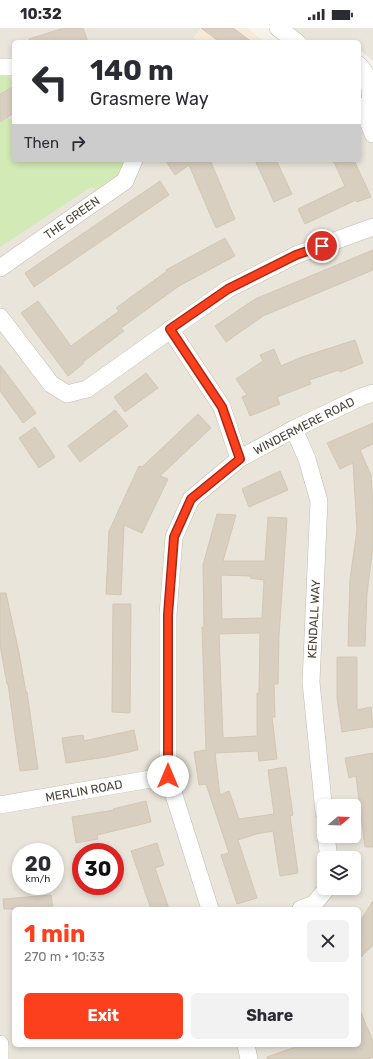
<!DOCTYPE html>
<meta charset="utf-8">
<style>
:root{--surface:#fff;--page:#f2f2f3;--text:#2b2b33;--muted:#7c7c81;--accent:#fc3f1d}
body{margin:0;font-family:Rubik,sans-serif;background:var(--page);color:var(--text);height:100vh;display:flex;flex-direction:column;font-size:15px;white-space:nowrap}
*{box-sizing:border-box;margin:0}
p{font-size:13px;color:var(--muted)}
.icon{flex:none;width:22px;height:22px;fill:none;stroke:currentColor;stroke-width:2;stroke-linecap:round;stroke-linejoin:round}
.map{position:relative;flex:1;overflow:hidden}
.panel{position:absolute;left:12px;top:879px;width:349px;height:140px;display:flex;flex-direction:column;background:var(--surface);border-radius:6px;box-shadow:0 2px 6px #0003}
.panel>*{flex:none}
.guide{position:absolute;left:12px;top:12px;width:349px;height:122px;border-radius:6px;box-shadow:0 2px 6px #0003;background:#fff;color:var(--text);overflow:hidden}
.needle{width:26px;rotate:71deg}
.fabs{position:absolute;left:317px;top:771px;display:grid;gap:8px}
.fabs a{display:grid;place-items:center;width:44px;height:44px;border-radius:6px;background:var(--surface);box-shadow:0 2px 6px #0003;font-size:20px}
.speed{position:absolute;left:12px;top:815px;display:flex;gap:8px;font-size:20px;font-weight:700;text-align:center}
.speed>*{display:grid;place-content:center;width:52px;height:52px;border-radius:50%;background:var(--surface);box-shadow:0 2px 6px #0003;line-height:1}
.speed small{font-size:10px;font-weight:400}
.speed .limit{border:6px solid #d22;background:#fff;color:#111}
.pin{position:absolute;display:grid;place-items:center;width:34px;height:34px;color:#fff;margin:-17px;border:2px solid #fff;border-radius:50%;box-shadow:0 1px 4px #0007}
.me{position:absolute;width:44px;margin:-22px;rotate:0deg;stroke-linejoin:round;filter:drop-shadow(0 0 3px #0008)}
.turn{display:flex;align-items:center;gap:14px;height:84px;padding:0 12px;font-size:18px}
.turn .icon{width:52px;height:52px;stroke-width:2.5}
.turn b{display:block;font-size:28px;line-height:34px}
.then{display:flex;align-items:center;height:38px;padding:0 12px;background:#0003;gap:8px;font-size:15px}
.round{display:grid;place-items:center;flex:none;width:42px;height:42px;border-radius:6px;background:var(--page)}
.overview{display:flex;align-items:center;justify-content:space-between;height:68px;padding:0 12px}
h1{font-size:24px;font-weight:700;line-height:30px;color:var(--accent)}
.cta{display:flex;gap:8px;margin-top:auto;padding:8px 12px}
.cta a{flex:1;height:46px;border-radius:6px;background:var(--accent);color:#fff;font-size:16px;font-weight:700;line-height:46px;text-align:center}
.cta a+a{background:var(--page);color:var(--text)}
.status{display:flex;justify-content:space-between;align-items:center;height:28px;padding:0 20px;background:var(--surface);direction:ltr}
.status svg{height:11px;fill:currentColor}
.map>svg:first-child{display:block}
</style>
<div class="status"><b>10:32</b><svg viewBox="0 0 49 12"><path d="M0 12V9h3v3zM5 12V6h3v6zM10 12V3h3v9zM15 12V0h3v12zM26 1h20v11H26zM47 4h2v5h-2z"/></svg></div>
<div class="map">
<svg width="373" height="1031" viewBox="0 0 373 1031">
<rect width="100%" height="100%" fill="#f6f3ec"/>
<!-- residential -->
<path fill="#eae5da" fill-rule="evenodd" d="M0,0H201L194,10L199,14H14V132H359V104L373,97V1031H0ZM324,778H354V808H324ZM21,824H55V858H21ZM81,824H115V858H81ZM324,830H354V860H324ZM14,881H359V1017H14Z
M291,0H373V33L359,21V14H310Z"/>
<!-- commercial -->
<path fill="#f7ead8" d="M201,0H247L262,12L260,14H199L194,10Z"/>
<!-- green -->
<path fill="#d2eab5" d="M0,45L8,47L14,55V57L0,65Z
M8,89L12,94L14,93V132H127L122,144L97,161L91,159L0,219V94Z"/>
<!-- building -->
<path fill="#d8cfc1" stroke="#d3c7b4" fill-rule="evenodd" d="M64,0H83L88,14H30L29,11Z
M201,0H233L252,14H220Z
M14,58V85L0,94V66Z
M165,132H210L235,191L216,200L189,137L175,147Z
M255,132H276L292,166L274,174Z
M333,132H354L371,169L357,174L356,172L305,196L298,181L345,158Z
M160,153L169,167L34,259L25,245Z
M225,210L235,228L179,258L121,300L124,303L83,334L84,335L68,348L21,285L38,273L71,318L119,283L116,280L167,243L166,242Z
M373,222V242L263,288L226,314L215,298L255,271Z
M355,312L363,335L340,344L339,342L309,352L311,356L277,369L280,376L250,388L242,369L247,367L236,351L263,333L260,327L274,321L281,338L302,329Z
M0,337L36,385L23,395L0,363Z
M146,345L158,360L125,384L114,369Z
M115,382L128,398L80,434L68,418Z
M198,386L211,400L160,448L168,451L142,505L124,497L121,567L106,566L109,503L139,438L142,439Z
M373,395V416L360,422L371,447L373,477V519L367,565L365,618H348L350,551L357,502L353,435L340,441L327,415Z
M35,399L55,429L39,440L19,410Z
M280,443L288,462L249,479L242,461Z
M217,486L236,487L223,533H265L268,489L287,490L279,607L278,656H274L275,689H272L277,731L259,733L258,723L215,725L220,767L229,763L239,791L274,786L268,742L286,739L293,787L290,788L298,845L280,848L273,803L256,806L238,812L257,870L237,876L221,827L229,825L206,756L199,757L194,724L206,722L202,599H204L203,537ZM221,547L251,548L250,550L264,552L262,590L222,591ZM260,605L259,665H257V708L223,710L219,606Z
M0,565H6L19,625L26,664H27L38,741L20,743L8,656H7L0,617Z
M113,576H131L130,685L112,684Z
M337,629H357V682L371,679L373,699L342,704L337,670Z
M134,702L138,722L106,729L66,735L62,710L83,707L84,713Z
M373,725V819H365L356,748L349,750L345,730Z
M146,773L151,794L97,807L98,811L76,815L72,789L114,782L113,781Z
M157,815L164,837L155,840L169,881H151L131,823Z
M51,867L53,881H4L3,871Z
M373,873V917L359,931V895Z
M359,980L373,1013V1029L368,1031H267V1029L301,1017H359Z"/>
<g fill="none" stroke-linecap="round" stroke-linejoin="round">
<!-- street casing -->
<g stroke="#c2bbae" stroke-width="18">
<path id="street" d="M278,0L297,14
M359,37C367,45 372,62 370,73C369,77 367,81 365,85
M0,39H14
M359,78L365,85L373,106
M0,240L125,153L134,132
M0,289L51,356L67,366L87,361L228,261L296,227L373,199
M170,301L222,379L239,431
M294,401L307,431L319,473L311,654L324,784
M0,777L168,748
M326,808L329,830
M210,881L168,748V587L174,509L191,471L239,431L294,401L361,369L373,365
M301,881L314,876L327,860
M0,1016V1031
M246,1017L249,1031"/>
</g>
<!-- street -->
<use href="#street" stroke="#fff" stroke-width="17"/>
</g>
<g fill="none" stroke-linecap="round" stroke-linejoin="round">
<!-- route casing -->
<g stroke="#a42913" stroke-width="10">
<path id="route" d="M168,748V587L174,509L191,471L240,431L222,379L170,301L228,261L296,227L322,218"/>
</g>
<!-- route -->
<use href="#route" stroke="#fc3f1d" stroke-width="7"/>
</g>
<g text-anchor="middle" stroke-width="3.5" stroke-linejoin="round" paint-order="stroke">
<!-- street labels -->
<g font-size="12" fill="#4b4439" stroke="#fff">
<text transform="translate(72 190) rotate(-35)" y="4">THE GREEN</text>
<text transform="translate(304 398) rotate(-27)" y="4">WINDERMERE ROAD</text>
<text transform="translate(314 591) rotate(-87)" y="4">KENDALL WAY</text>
<text transform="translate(84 763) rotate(-10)" y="4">MERLIN ROAD</text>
</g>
</g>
</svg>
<div class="fabs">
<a><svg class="needle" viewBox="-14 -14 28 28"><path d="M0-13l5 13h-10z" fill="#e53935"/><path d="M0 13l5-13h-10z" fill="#7c7c81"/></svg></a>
<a><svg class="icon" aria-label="layers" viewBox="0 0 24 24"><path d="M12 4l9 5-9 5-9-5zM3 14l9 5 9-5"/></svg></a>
</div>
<div class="speed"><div>20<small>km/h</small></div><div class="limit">30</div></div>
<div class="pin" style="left:322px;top:218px;background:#d93025"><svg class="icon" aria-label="arrive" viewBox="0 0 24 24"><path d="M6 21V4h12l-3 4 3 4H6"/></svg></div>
<svg class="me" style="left:168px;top:748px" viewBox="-20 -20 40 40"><circle r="19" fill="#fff"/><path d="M0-13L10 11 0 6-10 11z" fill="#fc3f1d"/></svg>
<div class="guide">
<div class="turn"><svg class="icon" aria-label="left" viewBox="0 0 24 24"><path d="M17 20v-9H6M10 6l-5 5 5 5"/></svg><div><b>140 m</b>Grasmere Way</div></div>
<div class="then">Then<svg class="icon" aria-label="right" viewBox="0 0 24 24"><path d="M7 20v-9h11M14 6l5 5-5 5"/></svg></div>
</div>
<section class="panel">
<div class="overview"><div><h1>1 min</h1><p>270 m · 10:33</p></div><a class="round"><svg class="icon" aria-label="close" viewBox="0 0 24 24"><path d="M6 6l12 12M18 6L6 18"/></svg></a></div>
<div class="cta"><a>Exit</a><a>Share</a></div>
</section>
</div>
